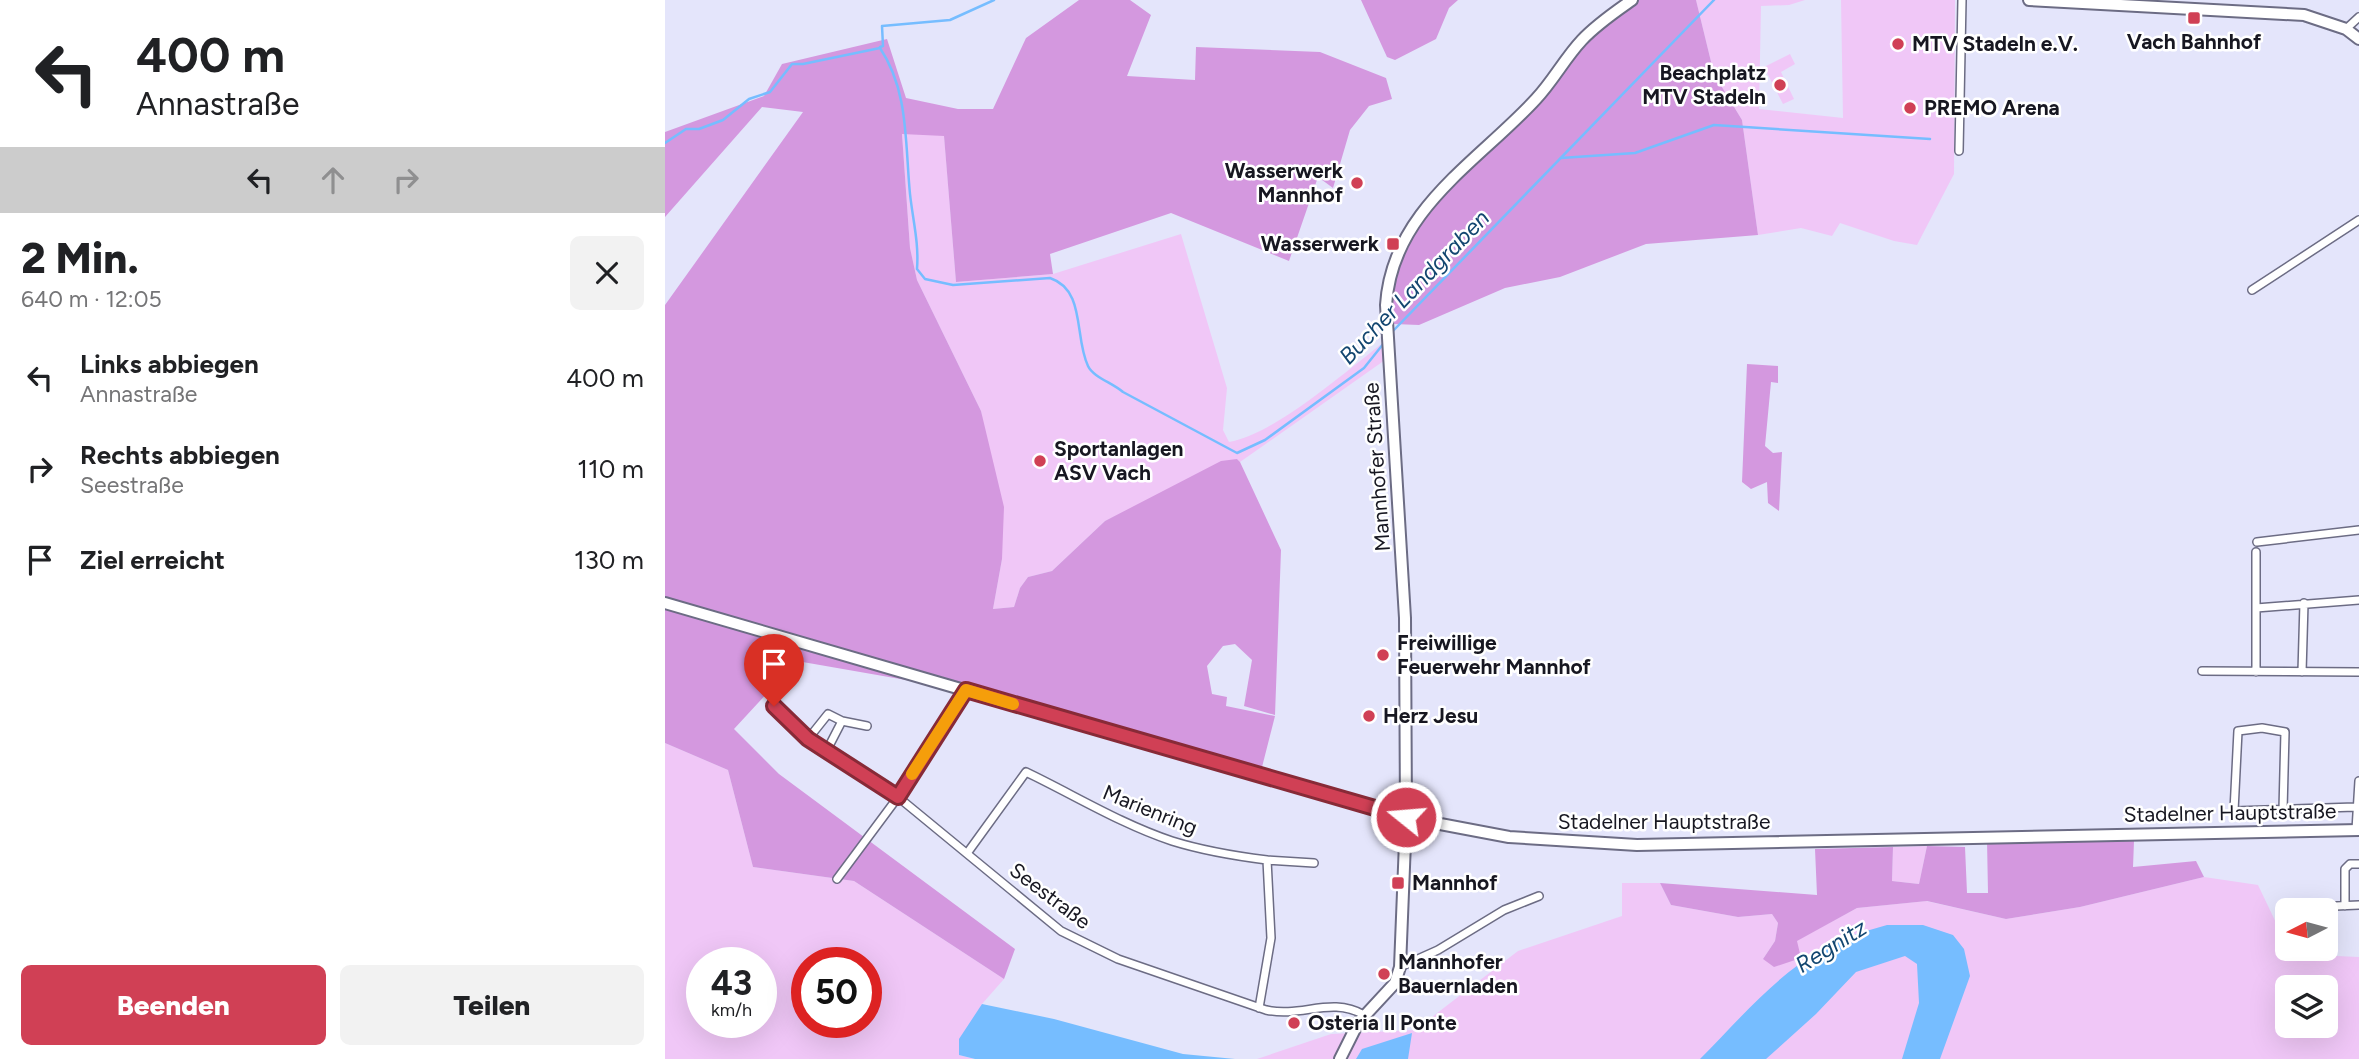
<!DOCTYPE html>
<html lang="de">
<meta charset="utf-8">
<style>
:root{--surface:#fff;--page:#f2f2f2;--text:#202124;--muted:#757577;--accent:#d04055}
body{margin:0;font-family:Figtree,sans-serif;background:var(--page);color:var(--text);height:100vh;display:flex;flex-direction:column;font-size:26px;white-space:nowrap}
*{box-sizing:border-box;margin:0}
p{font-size:23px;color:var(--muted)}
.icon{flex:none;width:38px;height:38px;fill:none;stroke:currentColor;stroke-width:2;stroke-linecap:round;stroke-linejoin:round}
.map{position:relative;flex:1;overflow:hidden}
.panel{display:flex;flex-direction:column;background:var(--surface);width:665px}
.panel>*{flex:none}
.hud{background:#fff;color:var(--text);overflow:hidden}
.needle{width:46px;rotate:264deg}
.fabs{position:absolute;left:1610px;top:898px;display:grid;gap:14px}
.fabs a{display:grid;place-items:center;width:63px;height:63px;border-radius:10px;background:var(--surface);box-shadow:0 7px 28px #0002;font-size:35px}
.speed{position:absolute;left:21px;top:947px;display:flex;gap:14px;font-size:35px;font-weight:700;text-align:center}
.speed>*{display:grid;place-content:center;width:91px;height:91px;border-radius:50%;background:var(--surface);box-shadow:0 7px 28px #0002;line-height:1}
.speed small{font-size:18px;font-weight:400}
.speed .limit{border:10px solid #d22;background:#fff;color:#111}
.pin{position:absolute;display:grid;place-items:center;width:60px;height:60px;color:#fff;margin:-72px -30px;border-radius:50% 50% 50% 0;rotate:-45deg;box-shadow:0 0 7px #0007}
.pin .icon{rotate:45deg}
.me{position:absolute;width:77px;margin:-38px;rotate:287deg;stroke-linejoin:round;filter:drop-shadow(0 0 5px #0008)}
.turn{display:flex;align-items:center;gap:24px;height:147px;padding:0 21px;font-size:32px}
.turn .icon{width:91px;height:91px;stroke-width:2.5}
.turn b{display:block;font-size:49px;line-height:60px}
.lanes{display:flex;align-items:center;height:66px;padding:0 21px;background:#0003;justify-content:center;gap:35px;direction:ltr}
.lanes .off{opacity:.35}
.round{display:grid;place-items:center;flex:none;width:74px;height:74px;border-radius:10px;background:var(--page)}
.head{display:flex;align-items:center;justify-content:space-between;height:119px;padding:0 21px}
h1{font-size:42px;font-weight:800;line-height:52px}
.primary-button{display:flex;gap:14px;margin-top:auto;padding:14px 21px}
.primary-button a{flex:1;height:80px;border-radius:10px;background:var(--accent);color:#fff;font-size:28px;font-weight:800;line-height:80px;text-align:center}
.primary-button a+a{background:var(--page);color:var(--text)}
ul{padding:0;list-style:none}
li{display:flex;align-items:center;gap:21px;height:91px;padding:0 21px}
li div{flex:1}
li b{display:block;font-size:26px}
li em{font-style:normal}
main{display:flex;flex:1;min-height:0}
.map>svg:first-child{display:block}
</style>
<main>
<section class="panel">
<div class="hud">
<div class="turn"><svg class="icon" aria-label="left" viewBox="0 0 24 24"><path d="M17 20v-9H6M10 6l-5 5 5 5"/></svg><div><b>400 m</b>Annastraße</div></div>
<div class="lanes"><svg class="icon" aria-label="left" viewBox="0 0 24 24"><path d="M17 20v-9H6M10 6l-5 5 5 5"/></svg><svg class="icon off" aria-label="ahead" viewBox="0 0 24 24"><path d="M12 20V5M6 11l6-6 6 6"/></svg><svg class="icon off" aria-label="right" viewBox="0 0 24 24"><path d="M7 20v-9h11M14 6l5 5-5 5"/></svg></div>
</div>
<div class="head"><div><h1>2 Min.</h1><p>640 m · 12:05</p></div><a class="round"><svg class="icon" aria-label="close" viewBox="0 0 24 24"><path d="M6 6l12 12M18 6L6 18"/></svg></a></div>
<ul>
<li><svg class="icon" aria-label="left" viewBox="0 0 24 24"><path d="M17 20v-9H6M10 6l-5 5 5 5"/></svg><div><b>Links abbiegen</b><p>Annastraße</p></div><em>400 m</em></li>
<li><svg class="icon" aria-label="right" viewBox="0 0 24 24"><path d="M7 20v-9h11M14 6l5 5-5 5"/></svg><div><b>Rechts abbiegen</b><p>Seestraße</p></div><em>110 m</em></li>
<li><svg class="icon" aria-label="arrive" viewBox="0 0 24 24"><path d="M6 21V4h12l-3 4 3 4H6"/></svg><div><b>Ziel erreicht</b></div><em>130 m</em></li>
</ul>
<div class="primary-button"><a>Beenden</a><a>Teilen</a></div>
</section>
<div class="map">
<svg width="1694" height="1059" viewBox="0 0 1694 1059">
<rect width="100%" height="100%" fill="#e4e5fb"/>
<!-- green -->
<path fill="#f0c7f7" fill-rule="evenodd" d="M1031,0H1140L1124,5L1096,6L1094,109L1178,118L1176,0H1290L1289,174L1252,245L1229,241L1175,223L1167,236L1136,228L1093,235L1077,120L1049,74Z
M1125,54L1130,64L1116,72L1129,99L1118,104L1099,67Z
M243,133L279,135L291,282L388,274L516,234L562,388L558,430L564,442C610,434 680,372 719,342L720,360L575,462L572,459L440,521L387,571L363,577L355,588L349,607L328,609L337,559L316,411L252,280L245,248L237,134Z
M0,743L63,770L88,867L189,881L339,979L317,1004L294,1055L310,1059H0ZM37,962H96V1022H37ZM142,962H201V1022H142Z
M1262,846L1254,884L1227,881L1228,847Z
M1539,877L1593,885L1626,954L1694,957V1059H592L666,1034L750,1030L853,951L957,916V883H995L1006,905L1073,917L1107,914L1113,923L1110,941L1098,959L1192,908L1261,901L1341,919L1415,907ZM1622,987H1661V1026H1622Z"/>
<!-- forest -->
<path fill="#d498df" d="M414,0H465L486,15L462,76L530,80L531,47L655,52L721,78L727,99L704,106L685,130L668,188L653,177L624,261L506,213L385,254L388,274L291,282L279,136L237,134L245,248L252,280L316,411L339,507L337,559L328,609L349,607L355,588L363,577L387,571L440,521L556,461L572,459L575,462L616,550L610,715L579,706L587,660L570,644L558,646L542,666L547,694L562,697L561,706L610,716L595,775L304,691L132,661L69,729L114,774L350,949L339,979L189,881L88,867L63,770L0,743V305L138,112L97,107L0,217V132L99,96L117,64L222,39L241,98L293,109H328L361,38Z
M696,0H793L784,8L771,39L730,60L722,57Z
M967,0H1031L1049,74L1077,120L1093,235L981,244L895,277L840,288L754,325L729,324C724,289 728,250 745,219L861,108L911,46Z
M1082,364L1113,366V383L1106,382L1100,446L1108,453L1117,452L1114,511L1103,503L1102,482L1086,489L1077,482Z
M1322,840L1469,841L1468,867L1531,861L1539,877L1415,907L1341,919L1262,901L1192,908L1132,941L1136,958L1109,967L1098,959L1110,941L1113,923L1107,914L1073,917L1006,905L995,883L1152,895L1150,849L1228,847L1227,881L1254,884L1262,846L1300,847L1302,893H1323Z"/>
<!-- water -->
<path fill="#76bdff" d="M1222,925H1258L1288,935L1299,949L1305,976L1275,1059H1237L1254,1003L1252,964L1240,956L1191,972L1151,1014L1101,1059H1035C1073,1021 1109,977 1156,950C1176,937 1199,932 1222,925Z
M317,1004L389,1019L518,1054L570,1059H310L294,1055V1039Z
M747,1033L743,1059H691L697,1049Z"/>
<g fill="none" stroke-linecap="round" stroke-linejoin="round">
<!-- stream -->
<path stroke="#76bdff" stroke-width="2.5" d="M215,47L218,46L217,26L285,20L329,0
M0,143L21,129H34L58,120L84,99L105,92L127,64H138L215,48C244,91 240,144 245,194C248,221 254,243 252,269L260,279L288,285L385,278C421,290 409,337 423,366C428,377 448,383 458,392L572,453L600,440L699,368L719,343
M896,158L970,153L1049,125L1265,139
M727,332L1049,0"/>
<!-- street casing -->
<g stroke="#6c6c84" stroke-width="10">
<path id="street" d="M1681,29L1694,17
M1294,151L1297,0
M1587,290L1694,220
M1592,542L1694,530
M1591,552V672
M1591,608L1694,600
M1537,671L1694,672
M1637,672L1639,603
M109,706L143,739
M177,721L162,750L143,739L163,714L177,721L202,726
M162,750L233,797L396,931L453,959L601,1010C637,1018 666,996 699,1015
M1618,810L1620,732L1597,728L1573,731L1569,811L1690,807
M1691,830L1694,781
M303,852L361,772C409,795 456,824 507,841C539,851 570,856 602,860L606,938L594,1008
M602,860L649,863
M172,879L233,797L301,690
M1680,906V869L1685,864H1694
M1647,907L1694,905
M735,967L773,950L839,910L874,896"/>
</g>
<!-- secondary casing -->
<g stroke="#6c6c84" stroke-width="14">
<path id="secondary" d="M1364,0L1639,15L1681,29L1694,39
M0,603L609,780L754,820L844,837L972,845L1694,830
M675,1059L693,1023L730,983L735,967L741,817L740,618L721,305C727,210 813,162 871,99C888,81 900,58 917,40C932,24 950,12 967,0"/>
</g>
<!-- street -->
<use href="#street" stroke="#fff" stroke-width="7"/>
<!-- secondary -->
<use href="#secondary" stroke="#fff" stroke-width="10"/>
</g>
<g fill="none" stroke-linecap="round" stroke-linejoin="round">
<!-- route casing -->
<g stroke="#872a37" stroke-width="18">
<path id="route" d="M109,706L143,739L233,797L301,690L741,817"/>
</g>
<!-- route -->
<use href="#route" stroke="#d04055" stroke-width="12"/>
<!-- slow -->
<path stroke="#f59e0b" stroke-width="12" d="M247,774L301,690L348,704"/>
</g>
<!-- markers -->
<g fill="#d04055" stroke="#fff" stroke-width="2.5">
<rect x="1522" y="11" width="14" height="14" rx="3.5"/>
<circle cx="1233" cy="44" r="7"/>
<circle cx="1115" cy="85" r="7"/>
<circle cx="1245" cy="108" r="7"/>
<circle cx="692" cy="183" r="7"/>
<rect x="721" y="237" width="14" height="14" rx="3.5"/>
<circle cx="375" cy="461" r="7"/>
<circle cx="718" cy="655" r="7"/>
<circle cx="704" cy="716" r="7"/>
<rect x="726" y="876" width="14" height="14" rx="3.5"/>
<circle cx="719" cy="974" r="7"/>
<circle cx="629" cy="1023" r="7"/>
</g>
<g text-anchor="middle" stroke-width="5" stroke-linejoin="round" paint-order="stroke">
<!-- poi labels -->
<g font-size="21" font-weight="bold" fill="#171721" stroke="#fff" text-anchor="start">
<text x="1529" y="49" text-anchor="middle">Vach Bahnhof</text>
<text x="1247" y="51">MTV Stadeln e.V.</text>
<text x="1101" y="80" text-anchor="end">Beachplatz<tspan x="1101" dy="24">MTV Stadeln</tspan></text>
<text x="1259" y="115">PREMO Arena</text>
<text x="678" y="178" text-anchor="end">Wasserwerk<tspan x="678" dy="24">Mannhof</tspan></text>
<text x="714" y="251" text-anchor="end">Wasserwerk</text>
<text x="389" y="456">Sportanlagen<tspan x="389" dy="24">ASV Vach</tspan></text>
<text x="732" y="650">Freiwillige<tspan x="732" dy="24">Feuerwehr Mannhof</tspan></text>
<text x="718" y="723">Herz Jesu</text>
<text x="747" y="890">Mannhof</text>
<text x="733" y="969">Mannhofer<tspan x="733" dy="24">Bauernladen</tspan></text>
<text x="643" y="1030">Osteria Il Ponte</text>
</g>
<!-- street labels -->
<g font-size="21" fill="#171721" stroke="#fff">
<text transform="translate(712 467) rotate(-94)" y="7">Mannhofer Straße</text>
<text transform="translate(485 810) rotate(22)" y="7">Marienring</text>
<text transform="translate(1565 813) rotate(-1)" y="7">Stadelner Hauptstraße</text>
<text x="999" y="829">Stadelner Hauptstraße</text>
<text transform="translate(385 896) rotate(37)" y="7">Seestraße</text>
</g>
<!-- water labels -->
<g font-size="23" font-style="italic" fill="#124670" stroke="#fff">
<text transform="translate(749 287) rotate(-46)" y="8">Bucher Landgraben</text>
<text transform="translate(1166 946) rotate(-32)" y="8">Regnitz</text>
</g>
</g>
</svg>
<div class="fabs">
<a><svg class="needle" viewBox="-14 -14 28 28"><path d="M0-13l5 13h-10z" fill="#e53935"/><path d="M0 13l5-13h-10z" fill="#757577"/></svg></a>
<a><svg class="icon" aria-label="layers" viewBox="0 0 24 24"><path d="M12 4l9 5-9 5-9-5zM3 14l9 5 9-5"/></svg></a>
</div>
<div class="speed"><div>43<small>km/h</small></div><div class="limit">50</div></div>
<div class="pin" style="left:109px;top:706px;background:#d93025"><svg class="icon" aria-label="arrive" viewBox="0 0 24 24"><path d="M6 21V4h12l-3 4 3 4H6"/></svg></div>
<svg class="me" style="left:741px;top:817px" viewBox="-20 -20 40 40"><circle r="17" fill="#d04055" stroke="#fff" stroke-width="3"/><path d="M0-11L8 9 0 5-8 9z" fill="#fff"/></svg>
</div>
</main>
